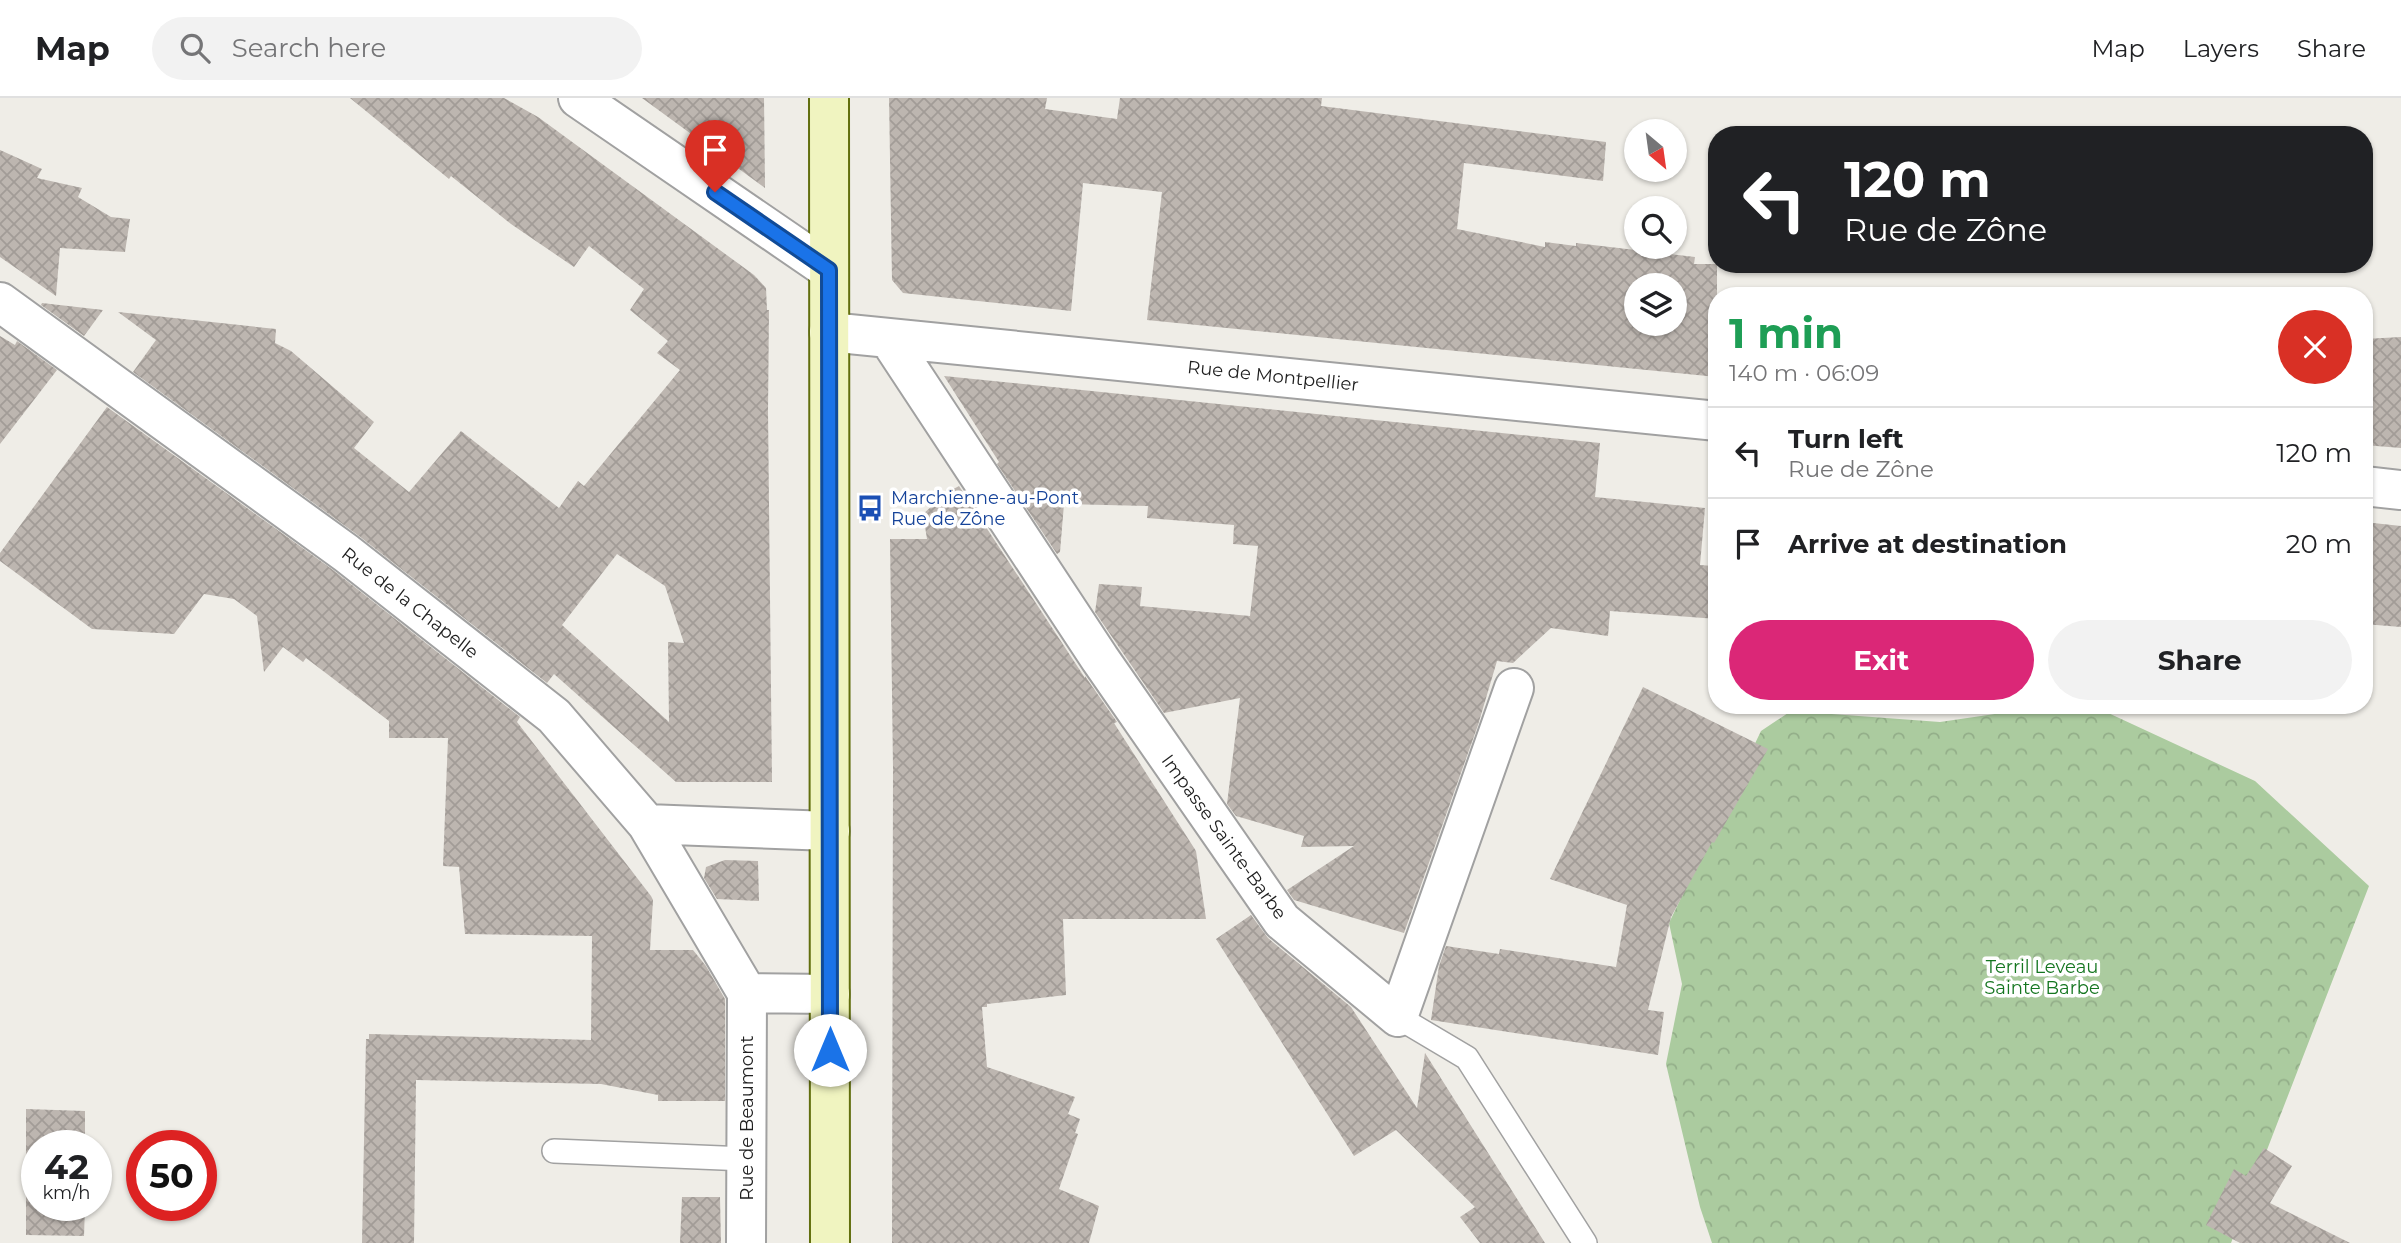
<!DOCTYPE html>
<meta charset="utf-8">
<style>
:root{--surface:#fff;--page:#f2f2f2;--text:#202124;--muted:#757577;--line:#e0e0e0;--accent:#db2777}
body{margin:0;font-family:Montserrat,sans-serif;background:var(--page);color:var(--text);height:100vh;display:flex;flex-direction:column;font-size:26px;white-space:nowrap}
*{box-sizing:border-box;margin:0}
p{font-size:23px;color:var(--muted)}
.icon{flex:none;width:38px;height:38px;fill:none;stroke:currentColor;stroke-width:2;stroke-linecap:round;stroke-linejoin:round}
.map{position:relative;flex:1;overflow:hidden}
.panel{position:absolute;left:1708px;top:189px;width:665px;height:427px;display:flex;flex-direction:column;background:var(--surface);border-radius:28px;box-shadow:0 2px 5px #0004}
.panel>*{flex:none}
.guide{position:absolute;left:1708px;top:28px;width:665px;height:147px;border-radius:28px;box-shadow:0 2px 5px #0004;background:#202124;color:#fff;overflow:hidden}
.needle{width:46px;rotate:151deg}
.controls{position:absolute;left:1624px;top:21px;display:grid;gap:14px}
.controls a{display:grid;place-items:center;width:63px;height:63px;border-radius:50%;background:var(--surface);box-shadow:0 2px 5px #0004;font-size:35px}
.speed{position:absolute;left:21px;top:1032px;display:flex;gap:14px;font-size:35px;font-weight:700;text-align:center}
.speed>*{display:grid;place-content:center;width:91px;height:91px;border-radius:50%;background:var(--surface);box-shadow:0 2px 5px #0004;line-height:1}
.speed small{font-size:18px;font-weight:400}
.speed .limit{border:10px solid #d22;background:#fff;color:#111}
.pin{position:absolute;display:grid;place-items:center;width:60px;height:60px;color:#fff;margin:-72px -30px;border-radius:50% 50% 50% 0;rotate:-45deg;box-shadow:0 0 7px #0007}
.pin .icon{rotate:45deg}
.me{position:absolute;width:77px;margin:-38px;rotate:0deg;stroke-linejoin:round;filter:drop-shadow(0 0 5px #0008)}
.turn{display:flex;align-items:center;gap:24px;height:147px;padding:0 21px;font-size:32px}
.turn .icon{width:91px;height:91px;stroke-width:2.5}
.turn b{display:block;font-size:49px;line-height:60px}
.round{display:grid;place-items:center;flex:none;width:74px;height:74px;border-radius:37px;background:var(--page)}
.head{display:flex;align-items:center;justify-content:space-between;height:119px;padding:0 21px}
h1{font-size:42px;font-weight:700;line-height:52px;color:#1e9e55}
.primary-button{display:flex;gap:14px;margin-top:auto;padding:14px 21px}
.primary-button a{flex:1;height:80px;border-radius:42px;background:var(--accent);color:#fff;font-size:28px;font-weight:700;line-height:80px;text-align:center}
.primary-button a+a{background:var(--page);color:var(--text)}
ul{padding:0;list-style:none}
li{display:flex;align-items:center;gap:21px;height:91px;padding:0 21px;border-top:2px solid var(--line)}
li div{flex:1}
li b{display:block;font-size:26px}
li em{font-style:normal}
header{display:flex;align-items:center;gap:42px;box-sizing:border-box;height:98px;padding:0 35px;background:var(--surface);border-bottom:2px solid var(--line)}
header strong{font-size:33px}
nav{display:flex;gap:38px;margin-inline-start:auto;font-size:24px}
.search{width:490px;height:63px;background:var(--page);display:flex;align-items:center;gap:18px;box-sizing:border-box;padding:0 24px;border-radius:38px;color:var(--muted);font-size:26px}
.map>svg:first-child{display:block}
</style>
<header>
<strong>Map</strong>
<div class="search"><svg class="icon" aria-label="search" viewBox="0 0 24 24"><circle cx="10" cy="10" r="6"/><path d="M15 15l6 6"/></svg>Search here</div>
<nav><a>Map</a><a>Layers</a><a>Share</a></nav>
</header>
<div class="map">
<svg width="2401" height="1145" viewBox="0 0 2401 1145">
<defs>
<pattern id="forest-crowns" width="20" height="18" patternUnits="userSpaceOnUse" patternTransform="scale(1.75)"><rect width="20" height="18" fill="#abcb9f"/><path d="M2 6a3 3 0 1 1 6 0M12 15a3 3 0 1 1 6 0" fill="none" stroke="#93ae89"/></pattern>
<pattern id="building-cross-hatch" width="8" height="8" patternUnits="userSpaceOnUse" patternTransform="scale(1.75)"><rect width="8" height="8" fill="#bdb6b0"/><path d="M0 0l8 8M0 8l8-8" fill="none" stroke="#a29c97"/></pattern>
</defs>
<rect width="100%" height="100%" fill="#efede7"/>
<!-- forest -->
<path fill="url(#forest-crowns)" d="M2056,607H2091L2255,683L2369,788L2231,1145H1712L1700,1109L1666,966L1682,886L1669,825L1761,633L1791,613L1940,624Z"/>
<!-- building -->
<path fill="url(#building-cross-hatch)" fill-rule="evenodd" d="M350,0H504L538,19L754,177L766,190L767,212H769L768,313L772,684H676L554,576L547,585L359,438L133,274L156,242L118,214L276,231L275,245L291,253L374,324L354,350L409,394L461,333L559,410L578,383L584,388L680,272L657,255L668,243L630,212L644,191L589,148L574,169L511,126L451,78L449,81ZM617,456L665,488L684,545L668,544L669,624L562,527Z
M642,0H764L765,90Z
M889,0H1047L1045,11L1117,21L1120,0H1322L1321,8L1606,44L1603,83L1464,65L1457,131L1545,149V144L1576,148V145L1695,159L1694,166H1717V279L1147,222L1162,94L1083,85L1071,213L903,195L892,182ZM1636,187H1675V226H1636Z
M0,52L42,71L37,80L82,90L78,99L111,119L130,121L125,154L60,150L56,198L0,159Z
M42,205L103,212L84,238L41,207Z
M0,238L15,247L17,243L57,272L0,346Z
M2401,239V350L2364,347V241Z
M944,278L1600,345L1595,399L1705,410L1700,467L1713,468L1712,486H1717V521L1610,513L1608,538L1551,530L1513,565L1497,563L1478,627L1404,835L1294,802L1287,792L1354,748L1301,749L1304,738L1236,718L1227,706L1240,600L1164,615L1095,514L1099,486L1142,489L1140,508L1250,518L1258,448L1233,446L1234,427L1147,420L1148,408L1064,406L1060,454L1057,456L997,366L999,364Z
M107,309L333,472L520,619L517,624L651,798L653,802L650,852H693L706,868L725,901V1003H658V997L601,986L416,982L414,1145H362L366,941H369V936L591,942L592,838L465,836L459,769L443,768L448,640H389V623L306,560L303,564L283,549L264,574L257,518L234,501L204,496L174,536L92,531L0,463V455Z
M959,388L1085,580V578L1117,624L1114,625L1196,753L1206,821H1063L1066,897L987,906V909H982L987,969L1075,999L1068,1016L1080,1021L1075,1035L1078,1036L1059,1091L1099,1108L1089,1145H892L893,670L890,441H927L923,416L932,408V403Z
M2364,424L2401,428V529L2364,526Z
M1643,589L1768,651L1714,745L1712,744L1671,819L1648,912L1664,914L1658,957L1431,922L1439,868L1446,848L1499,856L1500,851L1616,869L1627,807L1550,781Z
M725,762L758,763L759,803L717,801L704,780L706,769Z
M1251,817L1268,840L1351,909L1417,1010L1425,955L1545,1145H1480L1460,1119L1475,1109L1396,1032L1354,1058L1216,841Z
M26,1011L85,1013V1048H37V1108H85L84,1138L26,1137Z
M2264,1050L2292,1068L2270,1105L2350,1145H2240L2206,1127L2234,1071L2246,1078Z
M682,1099H720L721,1145H680Z"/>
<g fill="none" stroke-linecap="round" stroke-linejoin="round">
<!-- lane casing -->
<g stroke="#a1a1a1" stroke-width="26">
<path id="lane" d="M1398,919L1467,960L1585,1145
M554,1053L746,1061"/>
</g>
<!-- street casing -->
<g stroke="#a1a1a1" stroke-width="42">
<path id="street" d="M578,0L829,172
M0,204L346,455L554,618L647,726L747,895L746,1145
M829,234L1717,323
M889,241L1100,561L1282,823L1398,919L1514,590
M2364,388L2401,392
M647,726L830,733
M747,895L830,896"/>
</g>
<!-- secondary casing -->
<g stroke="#626f0e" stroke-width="42">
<path id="secondary" d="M829,0L830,1145"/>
</g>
<!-- lane -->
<use href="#lane" stroke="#fff" stroke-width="23"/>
<!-- street -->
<use href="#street" stroke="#fff" stroke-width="38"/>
<!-- secondary -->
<use href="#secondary" stroke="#f0f4c0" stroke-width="38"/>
</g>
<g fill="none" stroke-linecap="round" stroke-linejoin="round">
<!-- route casing -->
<g stroke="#114b97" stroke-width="18">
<path id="route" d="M715,94L829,172L830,952"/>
</g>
<!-- route -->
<use href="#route" stroke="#1a73e8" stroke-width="12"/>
</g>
<!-- icons -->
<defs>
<g id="bus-bare" transform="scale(2.1)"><path d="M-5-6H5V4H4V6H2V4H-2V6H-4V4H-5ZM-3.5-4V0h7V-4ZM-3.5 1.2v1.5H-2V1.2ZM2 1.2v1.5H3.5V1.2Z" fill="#1a4fb4" stroke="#fff" stroke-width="2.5" paint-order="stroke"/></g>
</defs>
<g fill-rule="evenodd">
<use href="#bus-bare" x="870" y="410"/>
</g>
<g text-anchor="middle" stroke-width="7" stroke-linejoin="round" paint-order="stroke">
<!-- street labels -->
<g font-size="18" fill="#202020" stroke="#fff">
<text transform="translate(1273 278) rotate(6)" y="6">Rue de Montpellier</text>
<text transform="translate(410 505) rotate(38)" y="6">Rue de la Chapelle</text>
<text transform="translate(1224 739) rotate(54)" y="6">Impasse Sainte-Barbe</text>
<text transform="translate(747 1020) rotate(-90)" y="6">Rue de Beaumont</text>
</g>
<!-- transit labels -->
<g font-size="18" fill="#164399" stroke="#fff" text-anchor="start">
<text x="891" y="406">Marchienne-au-Pont<tspan x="891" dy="21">Rue de Zône</tspan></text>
</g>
<!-- park labels -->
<g font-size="18" fill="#157620" stroke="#fff">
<text x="2042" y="875">Terril Leveau<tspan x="2042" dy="21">Sainte Barbe</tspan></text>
</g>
</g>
</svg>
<div class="controls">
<a><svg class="needle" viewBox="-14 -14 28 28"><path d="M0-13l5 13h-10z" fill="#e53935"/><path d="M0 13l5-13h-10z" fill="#757577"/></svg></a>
<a><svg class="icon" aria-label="search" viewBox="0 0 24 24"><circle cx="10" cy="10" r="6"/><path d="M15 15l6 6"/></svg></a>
<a><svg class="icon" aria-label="layers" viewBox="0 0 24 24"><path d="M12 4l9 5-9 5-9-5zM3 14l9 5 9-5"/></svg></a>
</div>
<div class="speed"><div>42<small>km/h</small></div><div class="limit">50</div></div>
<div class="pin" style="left:715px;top:94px;background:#d93025"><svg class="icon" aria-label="arrive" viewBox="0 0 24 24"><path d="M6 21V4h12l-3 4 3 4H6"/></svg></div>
<svg class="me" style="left:830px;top:952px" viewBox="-20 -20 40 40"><circle r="19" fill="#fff"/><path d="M0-13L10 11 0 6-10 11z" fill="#1a73e8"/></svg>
<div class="guide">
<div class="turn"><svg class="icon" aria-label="left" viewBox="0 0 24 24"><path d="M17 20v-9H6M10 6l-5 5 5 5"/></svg><div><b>120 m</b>Rue de Zône</div></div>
</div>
<section class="panel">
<div class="head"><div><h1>1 min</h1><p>140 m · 06:09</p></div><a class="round" style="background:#d93025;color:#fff"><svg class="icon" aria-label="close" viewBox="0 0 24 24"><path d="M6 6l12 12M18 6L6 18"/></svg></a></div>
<ul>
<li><svg class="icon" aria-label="left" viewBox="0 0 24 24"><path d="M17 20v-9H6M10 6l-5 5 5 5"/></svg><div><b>Turn left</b><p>Rue de Zône</p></div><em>120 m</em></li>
<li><svg class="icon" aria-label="arrive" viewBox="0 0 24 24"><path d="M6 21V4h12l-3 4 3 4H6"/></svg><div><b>Arrive at destination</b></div><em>20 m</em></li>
</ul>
<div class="primary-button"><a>Exit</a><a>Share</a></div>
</section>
</div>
